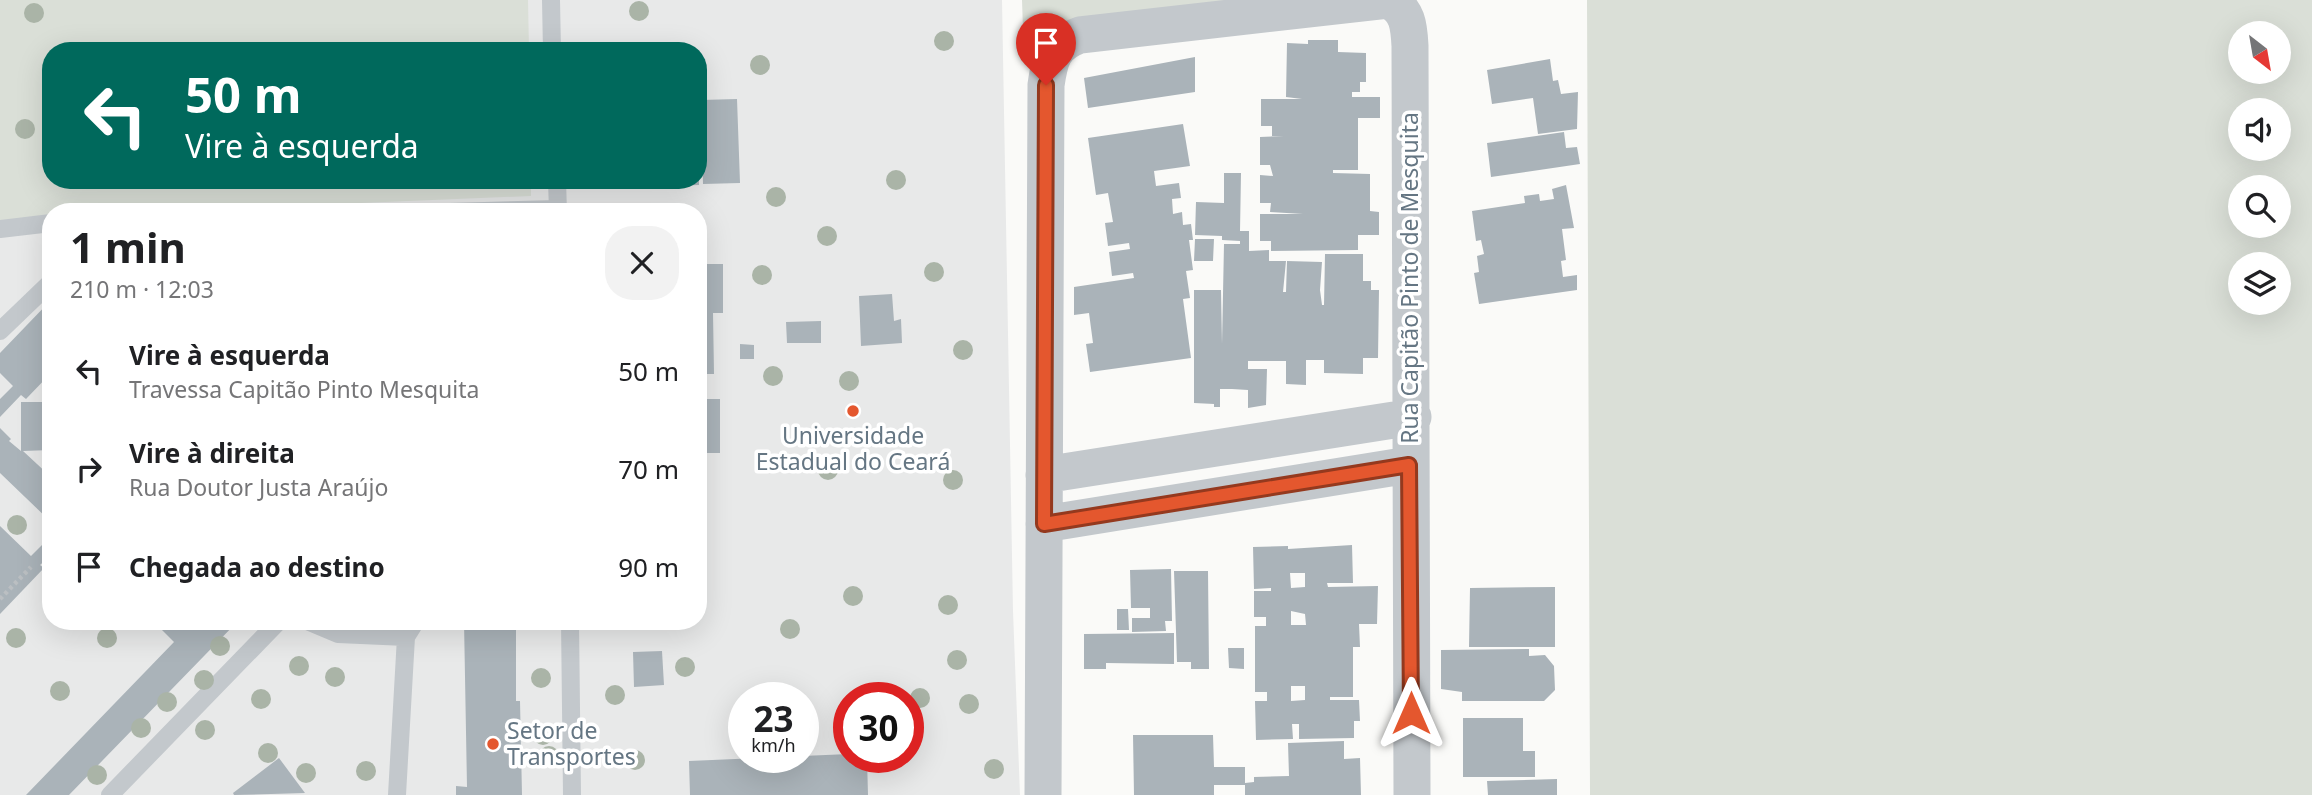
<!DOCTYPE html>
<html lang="pt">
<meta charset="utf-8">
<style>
:root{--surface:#fff;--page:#f2f2f2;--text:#202124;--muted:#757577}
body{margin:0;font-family:"Noto Sans",sans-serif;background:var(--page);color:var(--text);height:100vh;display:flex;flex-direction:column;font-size:26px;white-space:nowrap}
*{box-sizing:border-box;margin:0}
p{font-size:23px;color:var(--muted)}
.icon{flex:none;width:38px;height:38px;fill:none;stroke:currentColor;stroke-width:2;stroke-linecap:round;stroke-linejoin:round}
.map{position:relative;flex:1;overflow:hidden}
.panel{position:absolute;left:42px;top:203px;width:665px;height:427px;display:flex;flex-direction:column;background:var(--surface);border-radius:28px;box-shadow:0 7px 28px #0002}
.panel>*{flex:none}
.hud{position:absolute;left:42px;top:42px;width:665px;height:147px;border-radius:28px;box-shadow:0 7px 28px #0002;background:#00695c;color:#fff;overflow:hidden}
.needle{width:46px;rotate:149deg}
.buttons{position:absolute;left:2228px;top:21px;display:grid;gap:14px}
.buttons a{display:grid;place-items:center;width:63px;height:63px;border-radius:50%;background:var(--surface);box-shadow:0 7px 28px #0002;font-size:35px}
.speed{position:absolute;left:728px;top:682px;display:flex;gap:14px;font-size:35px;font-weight:700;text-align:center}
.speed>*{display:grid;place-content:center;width:91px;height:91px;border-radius:50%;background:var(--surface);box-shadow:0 7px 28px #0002;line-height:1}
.speed small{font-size:18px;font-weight:400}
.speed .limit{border:10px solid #d22;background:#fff;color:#111}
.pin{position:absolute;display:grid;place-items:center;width:60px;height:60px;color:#fff;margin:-72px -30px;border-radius:50% 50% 50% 0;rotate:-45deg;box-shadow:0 0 7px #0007}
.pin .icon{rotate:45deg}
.me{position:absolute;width:77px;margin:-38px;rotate:0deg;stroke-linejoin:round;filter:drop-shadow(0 0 5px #0008)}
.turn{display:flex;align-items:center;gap:24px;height:147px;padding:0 28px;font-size:32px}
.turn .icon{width:91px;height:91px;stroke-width:2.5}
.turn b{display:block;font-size:49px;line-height:60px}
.round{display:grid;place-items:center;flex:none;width:74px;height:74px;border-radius:28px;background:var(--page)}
.head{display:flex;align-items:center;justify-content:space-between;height:119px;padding:0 28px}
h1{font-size:42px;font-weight:700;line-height:52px}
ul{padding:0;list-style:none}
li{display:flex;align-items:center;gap:21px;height:98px;padding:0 28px}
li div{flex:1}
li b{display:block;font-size:26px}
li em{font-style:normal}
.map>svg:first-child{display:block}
</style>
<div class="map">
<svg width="2312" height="795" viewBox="0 0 2312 795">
<rect width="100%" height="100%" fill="#fafaf8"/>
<!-- built -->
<path fill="#e8e9e9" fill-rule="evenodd" d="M0,0H1002L1013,611L1020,795H0ZM51,51H698V180H51ZM51,212H698V621H51ZM744,698H803V758H744ZM849,698H908V758H849Z"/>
<!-- green -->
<path fill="#dadfd7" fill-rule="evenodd" d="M0,0H528L529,51H51V180H531V196L142,212H51V219L0,225Z
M1022,0H1395L1023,30Z
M1587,0H2312V795H1590ZM2240,33H2278V72H2240ZM2240,110H2278V149H2240ZM2240,187H2278V226H2240ZM2240,264H2278V303H2240Z"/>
<!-- building -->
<path fill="#aab3b9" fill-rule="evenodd" d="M1308,40H1338V52L1366,53V82H1360V92H1352V97H1380V118H1358V170H1333V173L1370,174V211L1379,212V235H1358V250L1271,251V241H1260V214H1303L1270,212L1271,203H1260V175L1273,176L1270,165H1260V137L1284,136H1272V126H1261V99H1302L1286,97L1287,43L1308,44Z
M1195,57V92L1088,108L1084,78Z
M1550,59L1553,81L1558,80L1561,94L1578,92L1577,129L1538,134L1533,98L1492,104L1487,70Z
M737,99L740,183L703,184L701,100Z
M1183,124L1190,166L1154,171L1156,186L1179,183L1181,198L1172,199L1173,214L1182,212L1183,225L1191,224L1193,240H1189L1193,270L1186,271L1190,298L1183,299L1191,358L1090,372L1086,344L1093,343L1089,313L1074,315V287L1134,278L1133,273L1112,276L1109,252L1130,249L1129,243L1108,246L1105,223L1113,222L1108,193L1096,195L1088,138Z
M1564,132L1566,148L1577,147L1580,164L1491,177L1487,143Z
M1224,173H1241L1240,231H1249V251L1269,250V261H1286L1283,292H1286L1287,261L1322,262L1320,290L1322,305H1324L1325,254H1363V281H1371V290H1379L1378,358H1363V374L1324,373V360H1306V385L1286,384V361H1248V369H1267L1266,405L1248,408V390L1232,389H1220V407H1214V404L1194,403V290H1221L1222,344L1224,244H1240V241L1222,240V236L1195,235L1196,202L1224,203Z
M590,180H699V185L590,189Z
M1566,185L1574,228L1562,229L1566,260L1561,261L1563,277L1577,275V290L1479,304L1474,273L1479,272L1477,256L1484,254L1481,240L1476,241L1472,211L1525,203L1524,196L1539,194L1540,201L1554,199L1552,189Z
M1195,239H1214L1213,261H1194Z
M698,264H723V313H713L714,374H698Z
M892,294L894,321L901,319L902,343L861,346L859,296Z
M51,300V373L26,399L21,395L0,417V399L13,386L0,373V353Z
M821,321V343H787L786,322Z
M740,344L754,345V359H740Z
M698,399H720V453H698Z
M21,402H51V450L23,451L51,477V522L0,473V428L11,439L9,441L21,451Z
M0,526L31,556L51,536V555L40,565L44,568L0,614Z
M1352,545L1353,583H1327L1328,587L1378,586L1377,624H1359L1360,647H1353V697H1330V700H1359L1360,721H1354V738L1299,739V724H1292L1293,739L1256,740L1255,701H1267V692H1255V626H1266V617H1254V591H1271V588L1254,589L1253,547L1288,546V549ZM1290,573H1305V587L1291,588ZM1291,611L1305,614L1306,625H1291ZM1291,686H1305V700L1291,701Z
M1171,569L1172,621H1165L1166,631L1132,632V618H1150V608H1131L1130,570Z
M1174,571H1208L1209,669H1191V662H1177Z
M1555,587V647H1469L1470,588Z
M1117,609H1128L1129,630H1117Z
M153,621H238L69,795H26L174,642Z
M464,621H516V701H520L522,795H456V786L467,787Z
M1174,633V664L1106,663V669H1084V634Z
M1228,648H1244V669L1229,668Z
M1529,649V656L1545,655L1554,666L1555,690L1544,701H1462V692L1441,689V650Z
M662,651L664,685L634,687L633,652Z
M1463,718H1523V751H1535V777H1463Z
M1133,735H1213L1214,767H1245V783L1254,782V777L1289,776L1288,743L1344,741V759L1360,758L1361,795H1245V785H1214V795H1134Z
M849,754V758H867L868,795H690L689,761Z
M279,758L305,793L234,795L233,793Z
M1557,779V795H1488L1487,781Z"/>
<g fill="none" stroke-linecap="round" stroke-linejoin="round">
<!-- path -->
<path stroke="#bbbfc2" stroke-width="4.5" stroke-dasharray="3.5 3.5" stroke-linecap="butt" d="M0,599L31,567"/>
<!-- lane -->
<path stroke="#c3c8cc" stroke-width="18" d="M551,0L552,51
M557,180L558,212
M449,212L558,209
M0,229L51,223
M0,331L51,282
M307,621L338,634L406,637
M570,621L572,795
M110,795L279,621
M397,795L406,637L416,621"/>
<!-- street -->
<path stroke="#c3c8cc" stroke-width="37" d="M1044,475L1413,417
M1044,524L1409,465
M1043,795L1046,85C1050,58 1053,45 1080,35L1388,0C1408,10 1409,26 1410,46L1412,795"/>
</g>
<!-- trees -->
<g fill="#aab4a7">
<circle cx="639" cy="11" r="10"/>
<circle cx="34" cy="13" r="10"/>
<circle cx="944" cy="41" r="10"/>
<circle cx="760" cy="65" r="10"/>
<circle cx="25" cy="129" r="10"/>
<circle cx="896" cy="180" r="10"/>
<circle cx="776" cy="197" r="10"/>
<circle cx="827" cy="236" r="10"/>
<circle cx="934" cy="272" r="10"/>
<circle cx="762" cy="275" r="10"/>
<circle cx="963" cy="350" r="10"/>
<circle cx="773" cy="376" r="10"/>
<circle cx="849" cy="381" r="10"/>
<circle cx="828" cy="470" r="10"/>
<circle cx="953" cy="480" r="10"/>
<circle cx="17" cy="525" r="10"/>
<circle cx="853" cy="596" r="10"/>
<circle cx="948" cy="605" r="10"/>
<circle cx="790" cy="629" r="10"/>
<circle cx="16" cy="638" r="10"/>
<circle cx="107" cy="638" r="10"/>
<circle cx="220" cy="646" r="10"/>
<circle cx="957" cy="660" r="10"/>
<circle cx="299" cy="666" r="10"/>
<circle cx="685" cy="667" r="10"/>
<circle cx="335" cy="677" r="10"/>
<circle cx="541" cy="678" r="10"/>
<circle cx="204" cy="680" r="10"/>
<circle cx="60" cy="691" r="10"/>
<circle cx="615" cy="695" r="10"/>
<circle cx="920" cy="698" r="10"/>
<circle cx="261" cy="699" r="10"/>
<circle cx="167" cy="702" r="10"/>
<circle cx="969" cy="704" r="10"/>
<circle cx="141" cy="728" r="10"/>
<circle cx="205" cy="730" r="10"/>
<circle cx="543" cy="735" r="10"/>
<circle cx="268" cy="753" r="10"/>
<circle cx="549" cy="756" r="10"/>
<circle cx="635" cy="760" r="10"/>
<circle cx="994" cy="769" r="10"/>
<circle cx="366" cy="771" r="10"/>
<circle cx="306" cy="773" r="10"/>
<circle cx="97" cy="775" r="10"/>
</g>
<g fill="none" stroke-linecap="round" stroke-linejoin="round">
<!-- route casing -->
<g stroke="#94391e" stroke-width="18">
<path id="route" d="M1046,85L1044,524L1409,465L1411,713"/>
</g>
<!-- route -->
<use href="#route" stroke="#e4572e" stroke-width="12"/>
</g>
<!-- markers -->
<g fill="#e4572e" stroke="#fff" stroke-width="2.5">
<circle cx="853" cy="411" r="7"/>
<circle cx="493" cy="744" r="7"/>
</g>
<g text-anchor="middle" stroke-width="7" stroke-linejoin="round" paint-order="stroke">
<!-- street labels -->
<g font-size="23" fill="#657683" stroke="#fff">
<text transform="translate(1410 278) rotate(-90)" y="8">Rua Capitão Pinto de Mesquita</text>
</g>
<!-- poi labels -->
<g font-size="23" fill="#657683" stroke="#fff">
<text x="853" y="444">Universidade<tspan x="853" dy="26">Estadual do Ceará</tspan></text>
<text x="507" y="739" text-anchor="start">Setor de<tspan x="507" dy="26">Transportes</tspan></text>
</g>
</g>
</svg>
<div class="buttons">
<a><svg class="needle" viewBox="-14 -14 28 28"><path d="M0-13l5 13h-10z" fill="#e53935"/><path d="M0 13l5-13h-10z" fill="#757577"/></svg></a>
<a><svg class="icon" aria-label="sound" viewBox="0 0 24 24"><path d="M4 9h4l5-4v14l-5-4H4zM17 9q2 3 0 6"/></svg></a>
<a><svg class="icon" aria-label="search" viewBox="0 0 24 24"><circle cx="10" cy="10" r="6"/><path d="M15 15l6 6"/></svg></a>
<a><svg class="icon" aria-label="layers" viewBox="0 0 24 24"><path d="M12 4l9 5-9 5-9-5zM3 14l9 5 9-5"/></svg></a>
</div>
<div class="speed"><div>23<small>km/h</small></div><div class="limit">30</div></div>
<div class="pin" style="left:1046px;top:85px;background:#d93025"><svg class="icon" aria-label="arrive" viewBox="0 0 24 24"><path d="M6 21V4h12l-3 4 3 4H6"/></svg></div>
<svg class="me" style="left:1411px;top:713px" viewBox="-20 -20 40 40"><path d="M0-17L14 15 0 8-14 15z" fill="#e4572e" stroke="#fff" stroke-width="4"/></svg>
<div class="hud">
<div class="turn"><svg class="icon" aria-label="left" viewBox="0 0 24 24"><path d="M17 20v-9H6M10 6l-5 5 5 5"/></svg><div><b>50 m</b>Vire à esquerda</div></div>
</div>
<section class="panel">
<div class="head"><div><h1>1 min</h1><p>210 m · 12:03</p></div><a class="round"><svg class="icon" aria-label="close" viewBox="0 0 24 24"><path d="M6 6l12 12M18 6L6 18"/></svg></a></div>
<ul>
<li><svg class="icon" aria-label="left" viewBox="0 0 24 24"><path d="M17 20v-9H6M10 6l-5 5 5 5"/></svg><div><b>Vire à esquerda</b><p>Travessa Capitão Pinto Mesquita</p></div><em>50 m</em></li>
<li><svg class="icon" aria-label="right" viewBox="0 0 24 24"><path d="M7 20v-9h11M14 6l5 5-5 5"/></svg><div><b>Vire à direita</b><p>Rua Doutor Justa Araújo</p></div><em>70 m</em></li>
<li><svg class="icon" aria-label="arrive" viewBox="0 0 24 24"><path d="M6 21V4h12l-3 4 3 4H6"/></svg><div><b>Chegada ao destino</b></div><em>90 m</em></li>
</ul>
</section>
</div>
